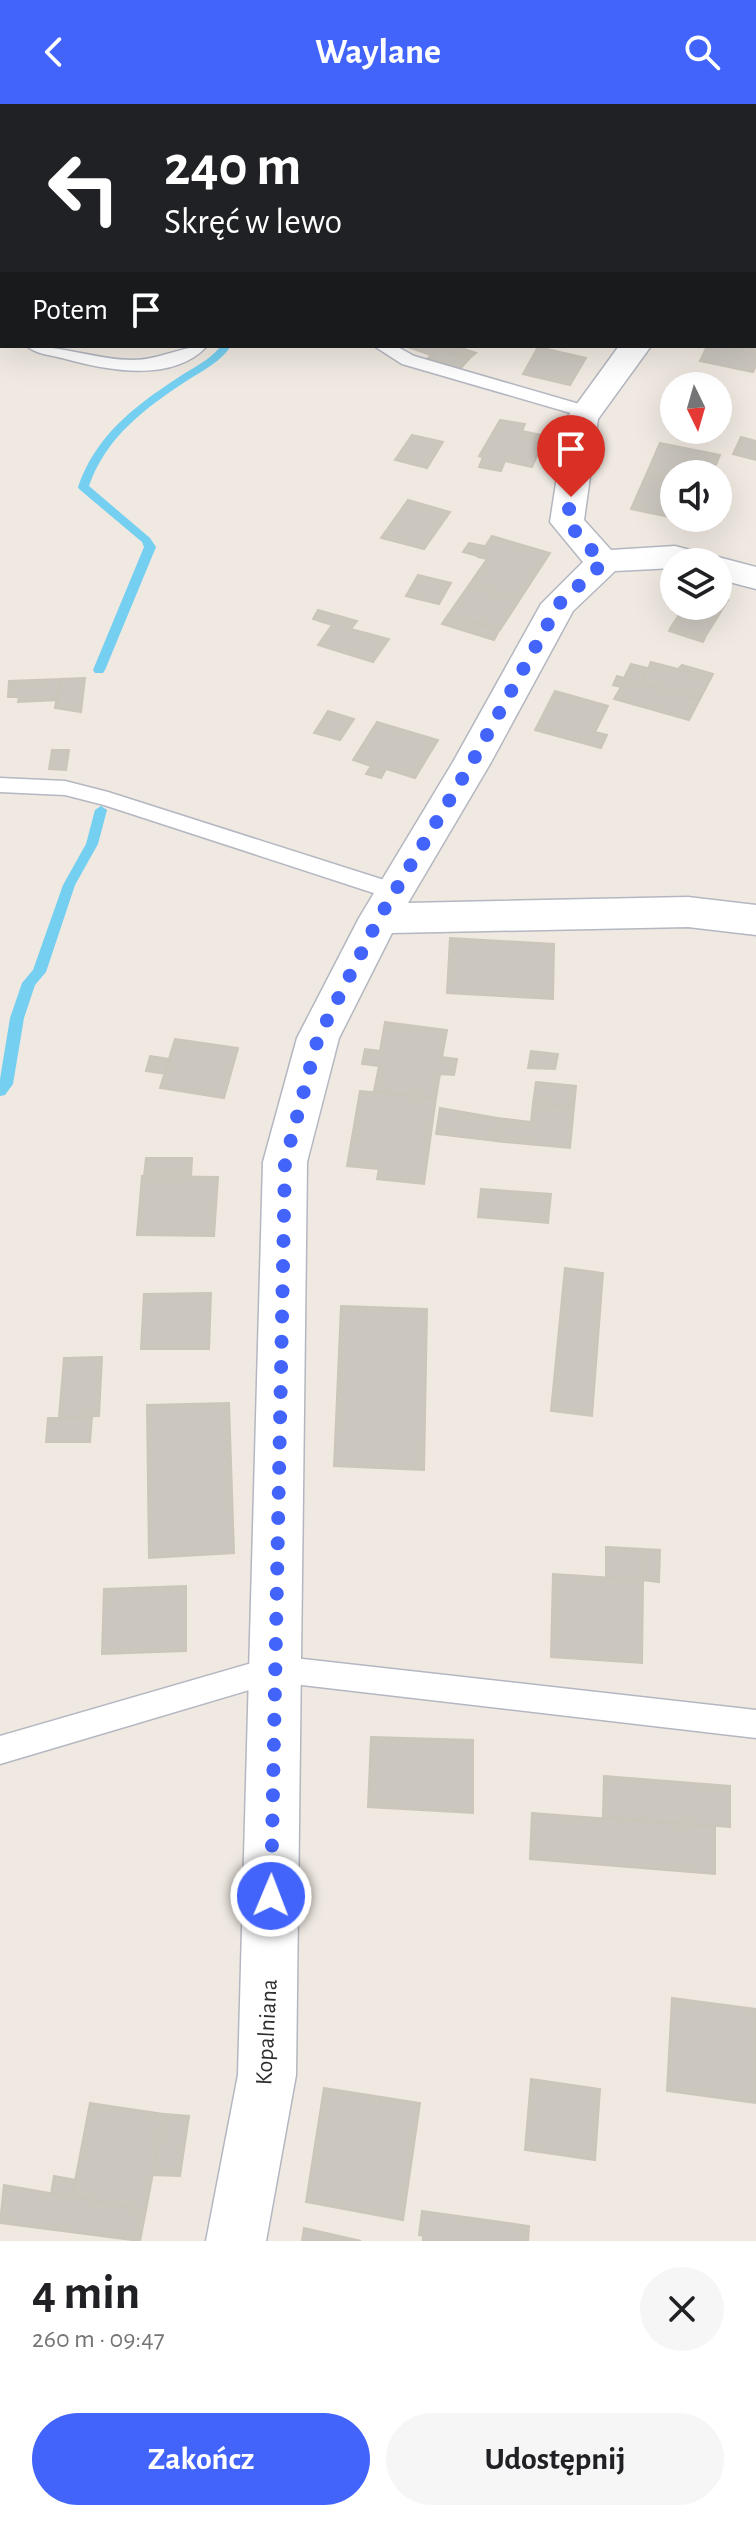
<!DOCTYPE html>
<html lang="pl">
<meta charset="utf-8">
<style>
:root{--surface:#fff;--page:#f6f6f6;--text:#202124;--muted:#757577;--accent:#4264fb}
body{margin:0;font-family:"Alegreya Sans",sans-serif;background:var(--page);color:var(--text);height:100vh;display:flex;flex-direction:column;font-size:30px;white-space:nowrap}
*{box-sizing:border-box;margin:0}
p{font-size:26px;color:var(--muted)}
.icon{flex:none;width:44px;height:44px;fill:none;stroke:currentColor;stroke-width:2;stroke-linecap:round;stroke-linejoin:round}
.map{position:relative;height:2137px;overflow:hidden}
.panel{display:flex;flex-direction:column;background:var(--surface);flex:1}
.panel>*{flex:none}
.top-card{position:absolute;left:0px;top:0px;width:756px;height:244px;box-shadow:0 8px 32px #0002;background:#202124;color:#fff;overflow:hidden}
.needle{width:52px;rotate:175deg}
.controls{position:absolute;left:660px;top:268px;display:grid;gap:16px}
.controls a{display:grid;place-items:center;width:72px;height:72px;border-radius:50%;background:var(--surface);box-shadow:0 8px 32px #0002;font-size:40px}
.pin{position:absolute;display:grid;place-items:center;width:68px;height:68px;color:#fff;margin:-82px -34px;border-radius:50% 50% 50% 0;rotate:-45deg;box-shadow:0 0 8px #0007}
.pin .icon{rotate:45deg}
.me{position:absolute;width:88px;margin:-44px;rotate:1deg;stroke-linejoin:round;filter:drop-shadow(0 0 6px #0008)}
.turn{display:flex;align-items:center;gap:28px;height:168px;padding:0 32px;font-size:36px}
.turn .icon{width:104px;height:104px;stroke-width:2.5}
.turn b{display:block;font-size:56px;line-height:68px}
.then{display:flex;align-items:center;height:76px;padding:0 32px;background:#0003;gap:16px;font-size:30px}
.round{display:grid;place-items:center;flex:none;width:84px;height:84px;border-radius:42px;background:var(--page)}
.headline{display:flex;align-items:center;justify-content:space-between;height:136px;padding:0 32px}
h1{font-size:48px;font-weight:700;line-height:60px}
.primary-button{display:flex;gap:16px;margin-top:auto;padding:16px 32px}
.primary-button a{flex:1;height:92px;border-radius:48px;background:var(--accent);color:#fff;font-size:32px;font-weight:700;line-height:92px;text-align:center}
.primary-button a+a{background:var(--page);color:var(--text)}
header{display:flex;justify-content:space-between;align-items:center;height:104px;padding:0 32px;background:var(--accent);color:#fff;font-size:36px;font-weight:700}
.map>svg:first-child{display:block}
</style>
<header><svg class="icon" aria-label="back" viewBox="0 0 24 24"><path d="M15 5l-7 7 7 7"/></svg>Waylane<svg class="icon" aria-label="search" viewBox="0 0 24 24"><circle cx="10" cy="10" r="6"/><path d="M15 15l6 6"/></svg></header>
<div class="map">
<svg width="756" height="2137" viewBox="0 0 756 2137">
<rect width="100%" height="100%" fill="#efe9e1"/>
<!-- green -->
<path fill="#b6e59e" d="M225,0H582L221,2Z"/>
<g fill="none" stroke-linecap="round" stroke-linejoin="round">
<!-- stream -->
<path fill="#75cff0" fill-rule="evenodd" d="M221,242H231C220,258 204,266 188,276C145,304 106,333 89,382L150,434L156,443L105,566L103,569H95L93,566L144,443L142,438L79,385L78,383C95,333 133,303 176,275C192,264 209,257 221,242Z
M101,702L107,706L98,740L75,781L46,868L35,881L24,914L13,980L5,991L0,992V975L10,914L22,879L33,866L63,781L86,740L95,706Z"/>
</g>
<!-- building -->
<path fill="#cbc7bf" stroke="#cbc5ba" stroke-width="2" d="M754,234L756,261L753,268L700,257L707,242H754Z
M405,242H440L431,251Z
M455,242L476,249L470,254L438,244Z
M538,243L586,254L570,281L523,270Z
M438,244L470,254L460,265L428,254Z
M500,316L525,320L522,327L546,332L532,363L505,357L501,367L479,363L483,353L479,352Z
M412,331L443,338L427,364L395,356Z
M741,333L756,337V356L733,350Z
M660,339L720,351L712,370H674V377L646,371Z
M646,371L674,377V414L631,405Z
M408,396L450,408L424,445L381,434Z
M492,432L550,449L520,495L469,481L487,455L478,453Z
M469,439L484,442L478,452L463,448Z
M418,471L451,479L439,500L406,492Z
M469,481L520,495L500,526L448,511Z
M718,493L728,496L705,533L671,523L685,502H718Z
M318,506L357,517L351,525L389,535L373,558L318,541L332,521L313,515Z
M448,511L500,525L494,536L442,520Z
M671,523L705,533V534L703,538L669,527Z
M651,558L678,565L711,574L700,595L641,579Z
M631,560L647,564L641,579L624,574Z
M682,561L713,570L711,574L678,565Z
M617,572L641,579L700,595L689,616L614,595L621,583L613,581Z
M85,574L81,608L55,604L60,575Z
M60,575L59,596L18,598L19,593H8L9,577Z
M555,587L608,602L595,628L607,631L601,644L535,626Z
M328,607L354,615L340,636L314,629Z
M377,618L438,636L415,674L386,665L381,674L366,670L371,662L353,656Z
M52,646H69L66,666L49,665Z
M450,834L554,840L553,895L447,889Z
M385,918L447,926L442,953L457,955L454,971L440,970L436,994L374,987L379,962L362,960L365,945L380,947Z
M175,935L238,944L224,994L160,984Z
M531,947L558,950L555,965L528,964Z
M150,952L170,955L165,970L146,967Z
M536,978L576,982L574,1003L533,999Z
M360,987L436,994L424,1080L377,1075L379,1065L347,1062Z
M533,999L574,1003L570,1044L495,1037L498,1014L531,1018Z
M440,1004L498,1014L495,1037L436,1030Z
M146,1054H192L191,1073L144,1072Z
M142,1072L218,1073L214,1132L137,1131Z
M481,1085L551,1090L548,1119L478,1113Z
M565,1164L603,1169L592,1312L551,1307Z
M211,1189L209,1245H141L144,1190Z
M341,1202L427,1205L424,1366L334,1362Z
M102,1253L99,1312L59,1313L64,1254Z
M229,1299L234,1449L149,1454L147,1301Z
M92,1313L90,1338H46L48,1314Z
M606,1443L643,1445V1476L606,1473Z
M643,1445L660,1446L659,1478L643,1476Z
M553,1470L643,1476L642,1559L551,1553Z
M186,1482V1547L102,1550L104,1485Z
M371,1633L473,1636V1709L368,1703Z
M604,1672L730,1682V1723L603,1713Z
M532,1709L715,1723V1770L530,1755Z
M672,1894L756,1905V1999L667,1987Z
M531,1975L600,1985L595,2056L525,2046Z
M324,1984L420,1999L403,2116L306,2098Z
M90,1999L164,2010L146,2106L72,2093Z
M164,2010L189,2012L180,2072L153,2071Z
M54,2072L76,2076L72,2093L51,2090Z
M4,2081L146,2106L140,2137L0,2119Z
M422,2107L529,2122L528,2137H423V2132L419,2131Z
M304,2124L361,2137H302Z"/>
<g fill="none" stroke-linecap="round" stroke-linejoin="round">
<!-- service casing -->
<g stroke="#b4b7c1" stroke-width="3">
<path id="service" d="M0,228H2V238H0Z
M27,242C64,242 97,256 133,256C160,256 181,242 207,242C172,280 105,266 62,254C51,251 35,250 27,242Z
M374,242H396L414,252L593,304L596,308L593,312H581L402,260Z
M0,674L65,677L108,688L403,782L406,788L395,796L104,701L65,691L0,688Z
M276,1552L756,1606V1634L276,1578L0,1660V1632Z"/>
</g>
<!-- minor casing -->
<g stroke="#b4b7c1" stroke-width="3">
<path id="minor" d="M703,0H731V2H703Z
M619,242H651L598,315L584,416L611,446L675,442L705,450L709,455L718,453L756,463V485L718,475V458H674V464L615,467L573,507L490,660L408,799L688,793L756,801V831L688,823L392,829L339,934L307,1058L296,1971L266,2137H206L238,1971L263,1058L297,934L359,814L453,658L541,500L583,458L550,418L566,315Z"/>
</g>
<!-- service -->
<use href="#service" fill="#fff" fill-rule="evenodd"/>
<!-- minor -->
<use href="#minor" fill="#fff" fill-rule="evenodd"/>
</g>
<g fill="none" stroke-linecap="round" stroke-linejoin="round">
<!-- route -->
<path stroke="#4264fb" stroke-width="14" stroke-dasharray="0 25.2" d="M271,1792L285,1058L318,934L379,814L471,660L559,500L603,459L567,418L571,393"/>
</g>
<g text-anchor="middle" stroke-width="6" stroke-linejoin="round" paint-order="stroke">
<!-- street labels -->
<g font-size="24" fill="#2e2e2e" stroke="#fff">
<text transform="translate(266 1928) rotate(-87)" y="8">Kopalniana</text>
</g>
</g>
</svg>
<div class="controls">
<a><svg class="needle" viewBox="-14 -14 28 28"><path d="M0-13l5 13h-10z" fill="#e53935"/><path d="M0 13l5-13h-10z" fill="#757577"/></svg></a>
<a><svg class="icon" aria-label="sound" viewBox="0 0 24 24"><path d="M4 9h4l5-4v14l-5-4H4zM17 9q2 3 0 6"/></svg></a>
<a><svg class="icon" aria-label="layers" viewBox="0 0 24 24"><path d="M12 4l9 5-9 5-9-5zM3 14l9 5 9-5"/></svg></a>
</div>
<div class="pin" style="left:571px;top:393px;background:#d93025"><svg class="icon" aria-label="arrive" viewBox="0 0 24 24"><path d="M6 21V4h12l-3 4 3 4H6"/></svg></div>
<svg class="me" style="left:271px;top:1792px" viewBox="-20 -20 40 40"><circle r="17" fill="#4264fb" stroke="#fff" stroke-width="3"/><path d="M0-11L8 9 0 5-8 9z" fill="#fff"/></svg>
<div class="top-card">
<div class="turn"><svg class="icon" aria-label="left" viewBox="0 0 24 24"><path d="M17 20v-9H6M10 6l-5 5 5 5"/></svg><div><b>240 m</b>Skręć w lewo</div></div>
<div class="then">Potem<svg class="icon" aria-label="arrive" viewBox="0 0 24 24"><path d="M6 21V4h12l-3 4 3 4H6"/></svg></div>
</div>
</div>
<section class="panel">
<div class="headline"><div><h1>4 min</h1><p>260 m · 09:47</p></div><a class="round"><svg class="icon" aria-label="close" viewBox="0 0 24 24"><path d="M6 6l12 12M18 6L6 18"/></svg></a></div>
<div class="primary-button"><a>Zakończ</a><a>Udostępnij</a></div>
</section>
